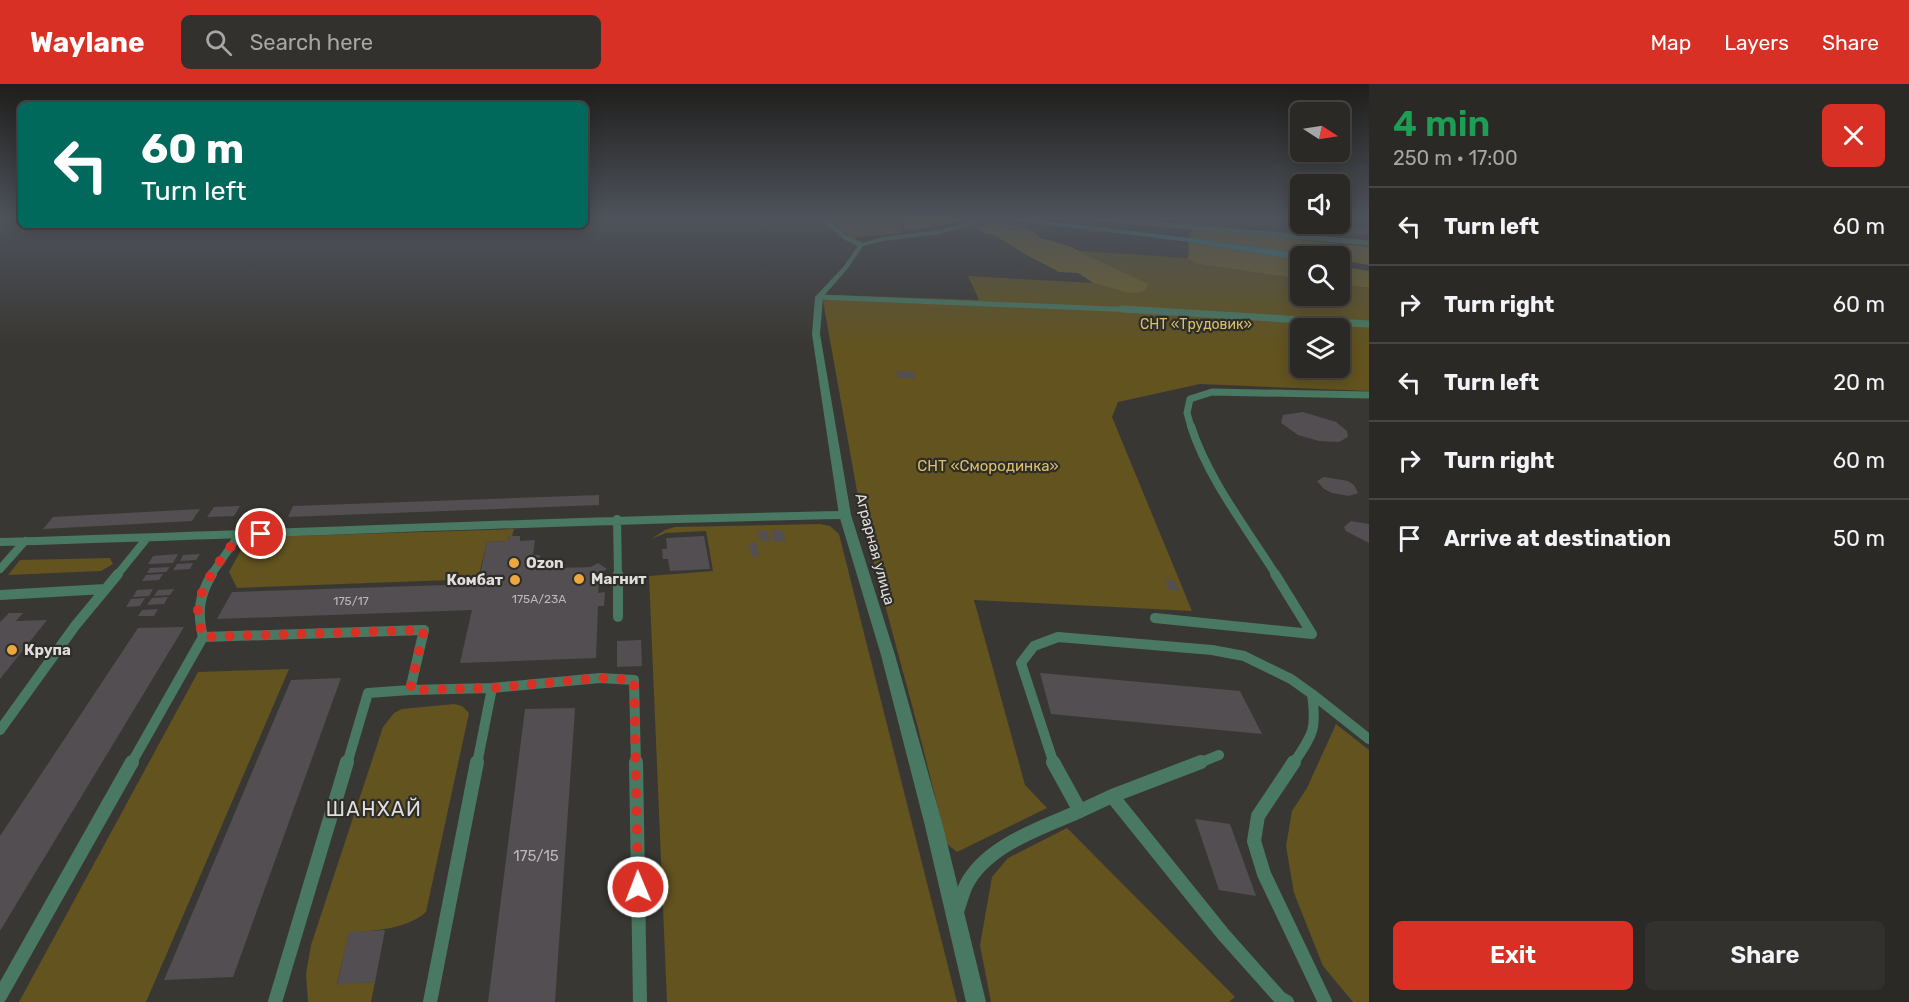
<!DOCTYPE html>
<meta charset="utf-8">
<style>
:root{--surface:#2b2926;--page:#33312e;--text:#f1f3f6;--muted:#a6a6a7;--line:#474543;--accent:#d93025}
body{margin:0;font-family:Rubik,sans-serif;background:var(--page);color:var(--text);height:100vh;display:flex;flex-direction:column;font-size:22px;white-space:nowrap}
*{box-sizing:border-box;margin:0}
p{font-size:20px;color:var(--muted)}
.icon{flex:none;width:33px;height:33px;fill:none;stroke:currentColor;stroke-width:2;stroke-linecap:round;stroke-linejoin:round}
.map{position:relative;flex:1;overflow:hidden}
.side{display:flex;flex-direction:column;background:var(--surface);width:540px}
.side>*{flex:none}
.banner{position:absolute;left:18px;top:18px;width:570px;height:126px;border-radius:9px;box-shadow:0 3px 15px #0003,0 0 0 2px var(--line);background:#00695c;color:#fff;overflow:hidden}
.needle{width:39px;rotate:102deg}
.buttons{position:absolute;left:1290px;top:18px;display:grid;gap:12px}
.buttons a{display:grid;place-items:center;width:60px;height:60px;border-radius:9px;background:var(--surface);box-shadow:0 3px 15px #0003,0 0 0 2px var(--line);font-size:30px}
.pin{position:absolute;display:grid;place-items:center;width:51px;height:51px;color:#fff;margin:-26px;border:3px solid #fff;border-radius:50%;box-shadow:0 2px 6px #0007}
.me{position:absolute;width:66px;margin:-33px;rotate:359deg;stroke-linejoin:round;filter:drop-shadow(0 0 4px #0008)}
.turn{display:flex;align-items:center;gap:21px;height:126px;padding:0 24px;font-size:27px}
.turn .icon{width:78px;height:78px;stroke-width:2.5}
.turn b{display:block;font-size:42px;line-height:51px}
.round{display:grid;place-items:center;flex:none;width:63px;height:63px;border-radius:9px;background:var(--page)}
.head{display:flex;align-items:center;justify-content:space-between;height:102px;padding:0 24px}
h1{font-size:36px;font-weight:600;line-height:45px;color:#1e9e55}
.cta{display:flex;gap:12px;margin-top:auto;padding:12px 24px}
.cta a{flex:1;height:69px;border-radius:9px;background:var(--accent);color:#fff;font-size:24px;font-weight:600;line-height:69px;text-align:center}
.cta a+a{background:var(--page);color:var(--text)}
ul{padding:0;list-style:none}
li{display:flex;align-items:center;gap:18px;height:78px;padding:0 24px;border-top:2px solid var(--line)}
li div{flex:1}
li b{display:block;font-size:22px}
li em{font-style:normal}
header{display:flex;align-items:center;gap:36px;box-sizing:border-box;height:84px;padding:0 30px;background:var(--accent);color:#fff}
header strong{font-size:28px}
nav{display:flex;gap:33px;margin-inline-start:auto;font-size:21px}
.search{width:420px;height:54px;background:var(--page);display:flex;align-items:center;gap:15px;box-sizing:border-box;padding:0 21px;border-radius:9px;color:var(--muted);font-size:22px}
main{display:flex;flex:1;min-height:0}
.map>svg:first-child{display:block}
</style>
<header>
<strong>Waylane</strong>
<div class="search"><svg class="icon" aria-label="search" viewBox="0 0 24 24"><circle cx="10" cy="10" r="6"/><path d="M15 15l6 6"/></svg>Search here</div>
<nav><a>Map</a><a>Layers</a><a>Share</a></nav>
</header>
<main>
<div class="map">
<svg width="1369" height="918" viewBox="0 0 1369 918">
<rect width="100%" height="100%" fill="#393733"/>
<!-- green -->
<path fill="#62531f" fill-rule="evenodd" d="M829,134H902V149L851,154Z
M1080,167L1188,174L1198,180L1300,195V212H1340V200L1369,204V307L1200,300L1118,318L1112,333L1192,527L974,516L1025,701L1047,724L957,768L947,760L917,640L862,435L823,217L833,211L979,216L968,192L1093,199L1124,208L1145,206L1147,200ZM1300,244H1340V284H1300Z
M820,440L830,442L839,450L957,918H667L649,492L713,487L706,447L666,449L651,455L665,446L675,443Z
M514,445L512,452H509L508,457L487,458L478,495L237,504L229,488L241,466L263,453Z
M110,474L113,480L101,487L8,491L20,476Z
M289,585L146,918H19L198,588Z
M454,620L462,622L469,629L426,828C406,846 374,846 349,849L337,900L375,898L371,918H308L306,890L311,861L383,643L394,629L402,625Z
M1336,640L1369,666V918H1353L1323,882L1294,809L1286,762L1292,727L1307,704Z
M1067,744L1235,913L1229,918H991L980,861L992,793L1008,774Z"/>
<!-- forest -->
<path fill="#736226" d="M902,134H974L912,147L905,146Z
M992,139L1023,143L1034,148L1040,154L1069,162L1148,200L1145,207L1137,209L1124,208L1093,199L1078,189L1059,188L1025,170L994,151L983,149L979,143Z
M1194,145L1369,163V181L1340,176V172H1314L1191,154L1189,150Z
M1189,158L1300,176V195L1198,180L1188,174Z
M1340,182L1369,187V204L1340,200Z"/>
<!-- water -->
<path fill="#308292" d="M1028,135L1191,154L1314,172H1300V176L1189,158L1021,137Z"/>
<g fill="none" stroke-linecap="round" stroke-linejoin="round">
<!-- stream -->
<path stroke="#308292" stroke-width="4" d="M1016,134L1034,137"/>
</g>
<!-- building -->
<path fill="#534e51" d="M1208,134H1238L1240,138L1210,137Z
M1249,136L1279,138L1284,143L1253,141Z
M1295,139L1330,141L1336,148L1300,144Z
M1348,143L1369,145V151L1356,150Z
M896,287L914,288L915,295L897,293Z
M1303,328L1336,338L1347,347L1348,353L1339,358L1319,357L1298,351L1281,339L1283,331Z
M1324,393L1348,397L1354,401L1358,409L1349,412L1332,409L1324,405L1317,397Z
M599,411V421L288,433L293,422Z
M240,422L234,432L207,433L214,423Z
M200,425L192,437L43,445L53,433Z
M1351,437L1369,440V459L1346,447L1344,443Z
M771,446H782L786,457L774,458Z
M757,447H767L770,457H760Z
M509,452H520V457L535,456L533,471H540V473L539,477H532L531,485L591,483L598,479L607,485L600,489L598,509L605,508L604,522H598L596,574L460,579L472,526L217,535L232,508L478,500L487,458L508,457Z
M704,452L710,485L670,487L668,475H663L662,465H667L666,454Z
M756,458L759,472L752,473L748,459Z
M178,470L173,479L148,480L153,472Z
M200,470L196,476L180,477L183,471Z
M193,479L190,485L173,486L177,480Z
M170,483L166,488L147,489L150,484Z
M163,490L159,496L142,497L146,491Z
M1165,495L1175,497L1179,507L1169,506Z
M153,505L149,512L133,513L137,506Z
M174,505L170,511L154,512L158,506Z
M168,513L164,520L147,521L152,514Z
M145,514L140,522L126,523L131,515Z
M158,525L154,532H138L142,526Z
M9,529H23L16,537L47,536L0,595V538Z
M184,543L0,847V752L138,544Z
M641,556L642,582L617,583V557Z
M1040,589L1240,607L1262,650L1051,630Z
M341,594L233,893L164,896L291,596Z
M575,624L555,918H488L525,625Z
M1195,735L1230,740L1256,812L1219,806Z
M385,846L375,898L337,901L349,848Z"/>
<g fill="none" stroke-linecap="round" stroke-linejoin="round">
<!-- lane-far4 -->
<path stroke="#497962" stroke-width="5" d="M822,134L845,153L861,161
M1090,134L1369,159
M819,213L1160,227"/>
<!-- lane-far3 -->
<path stroke="#497962" stroke-width="7" d="M1122,225L1369,240
M1191,343L1187,329L1190,315L1212,308L1369,311"/>
<!-- lane-far2 -->
<path stroke="#497962" stroke-width="8" d="M1191,342C1207,393 1247,445 1276,491
M617,435L618,491
M0,458C282,450 563,436 845,431
M0,485L25,457
M117,491L147,454
M211,491L239,451"/>
<!-- lane-far1 -->
<path stroke="#497962" stroke-width="10" d="M212,490C199,512 197,528 203,553L424,546L410,606L492,604L600,594L634,596L636,680
M618,490V533
M0,511L105,505
M1155,534L1312,550L1275,490
M1312,610L1369,655
M0,646L75,542L118,490
M131,680L203,553
M347,680L368,609L410,606
M477,680L492,604
M1054,680L1021,579L1034,562L1058,553L1212,566L1244,572L1291,595L1312,610C1317,646 1313,650 1293,680
M1197,680L1219,671"/>
<!-- lane -->
<path stroke="#497962" stroke-width="14" d="M636,678L640,918
M1294,678L1258,732L1254,757L1264,790L1325,918
M1112,712L1201,678
M1080,727L1112,712L1223,850L1280,914L1287,918
M957,827C961,817 963,805 969,796C991,760 1043,743 1080,727L1053,678
M0,912L132,678
M275,918L347,678
M430,918L477,678"/>
<!-- street -->
<path fill="#497962" fill-rule="evenodd" d="M986,134H996L939,150L883,157L863,162L848,184L823,213L820,250L851,431L895,571L943,742L986,918H966L925,742L881,571L839,431L812,250L815,213L844,182L859,160L883,153L939,146Z"/>
</g>
<!-- sky -->
<linearGradient id="sky" x2="0" y2="1"><stop stop-color="#1f1e1c"/><stop offset="0.51" stop-color="#4e535b"/><stop offset="1" stop-color="#4e535b" stop-opacity="0"/></linearGradient>
<rect width="1369" height="263" fill="url(#sky)"/>
<g fill="none" stroke-linecap="round" stroke-linejoin="round">
<!-- route -->
<path stroke="#d93025" stroke-width="10" stroke-dasharray="0 18" d="M261,450L239,452C225,470 199,502 198,525C198,534 201,544 203,553L424,546L410,606L492,604L600,594L634,596L638,803"/>
</g>
<!-- markers -->
<g fill="#eea73c" stroke="#2f2d29" stroke-width="2">
<circle cx="514" cy="479" r="6"/>
<circle cx="579" cy="495" r="6"/>
<circle cx="515" cy="496" r="6"/>
<circle cx="12" cy="566" r="6"/>
</g>
<g text-anchor="middle" stroke-width="4.5" stroke-linejoin="round" paint-order="stroke">
<!-- number labels -->
<g font-size="12" fill="#bcbab9">
<text x="539" y="519">175А/23А</text>
<text x="351" y="521">175/17</text>
</g>
<!-- far-park labels -->
<g font-size="14" fill="#dac169" stroke="#2f2d29">
<text x="1196" y="245">СНТ «Трудовик»</text>
</g>
<!-- park labels -->
<g font-size="15" fill="#dac169" stroke="#2f2d29">
<text x="988" y="387">СНТ «Смородинка»</text>
</g>
<!-- street labels -->
<g font-size="15" fill="#dfdedc" stroke="#2f2d29">
<text transform="translate(875 465) rotate(75)" y="5">Аграрная улица</text>
</g>
<!-- poi labels -->
<g font-size="15" font-weight="bold" fill="#dfdedc" stroke="#2f2d29" text-anchor="start">
<text x="526" y="484">Ozon</text>
<text x="591" y="500">Магнит</text>
<text x="503" y="501" text-anchor="end">Комбат</text>
<text x="24" y="571">Крупа</text>
</g>
<!-- near-number labels -->
<g font-size="15" fill="#bcbab9">
<text x="536" y="777">175/15</text>
</g>
<!-- near-neighbourhood labels -->
<g font-size="20" letter-spacing="1.5" fill="#dfdedc" stroke="#2f2d29">
<text x="374" y="732">ШАНХАЙ</text>
</g>
</g>
</svg>
<div class="buttons">
<a><svg class="needle" viewBox="-14 -14 28 28"><path d="M0-13l5 13h-10z" fill="#e53935"/><path d="M0 13l5-13h-10z" fill="#a6a6a7"/></svg></a>
<a><svg class="icon" aria-label="sound" viewBox="0 0 24 24"><path d="M4 9h4l5-4v14l-5-4H4zM17 9q2 3 0 6"/></svg></a>
<a><svg class="icon" aria-label="search" viewBox="0 0 24 24"><circle cx="10" cy="10" r="6"/><path d="M15 15l6 6"/></svg></a>
<a><svg class="icon" aria-label="layers" viewBox="0 0 24 24"><path d="M12 4l9 5-9 5-9-5zM3 14l9 5 9-5"/></svg></a>
</div>
<div class="pin" style="left:261px;top:450px;background:#d93025"><svg class="icon" aria-label="arrive" viewBox="0 0 24 24"><path d="M6 21V4h12l-3 4 3 4H6"/></svg></div>
<svg class="me" style="left:638px;top:803px" viewBox="-20 -20 40 40"><circle r="17" fill="#d93025" stroke="#fff" stroke-width="3"/><path d="M0-11L8 9 0 5-8 9z" fill="#fff"/></svg>
<div class="banner">
<div class="turn"><svg class="icon" aria-label="left" viewBox="0 0 24 24"><path d="M17 20v-9H6M10 6l-5 5 5 5"/></svg><div><b>60 m</b>Turn left</div></div>
</div>
</div>
<section class="side">
<div class="head"><div><h1>4 min</h1><p>250 m · 17:00</p></div><a class="round" style="background:#d93025;color:#fff"><svg class="icon" aria-label="close" viewBox="0 0 24 24"><path d="M6 6l12 12M18 6L6 18"/></svg></a></div>
<ul>
<li><svg class="icon" aria-label="left" viewBox="0 0 24 24"><path d="M17 20v-9H6M10 6l-5 5 5 5"/></svg><div><b>Turn left</b></div><em>60 m</em></li>
<li><svg class="icon" aria-label="right" viewBox="0 0 24 24"><path d="M7 20v-9h11M14 6l5 5-5 5"/></svg><div><b>Turn right</b></div><em>60 m</em></li>
<li><svg class="icon" aria-label="left" viewBox="0 0 24 24"><path d="M17 20v-9H6M10 6l-5 5 5 5"/></svg><div><b>Turn left</b></div><em>20 m</em></li>
<li><svg class="icon" aria-label="right" viewBox="0 0 24 24"><path d="M7 20v-9h11M14 6l5 5-5 5"/></svg><div><b>Turn right</b></div><em>60 m</em></li>
<li><svg class="icon" aria-label="arrive" viewBox="0 0 24 24"><path d="M6 21V4h12l-3 4 3 4H6"/></svg><div><b>Arrive at destination</b></div><em>50 m</em></li>
</ul>
<div class="cta"><a>Exit</a><a>Share</a></div>
</section>
</main>
